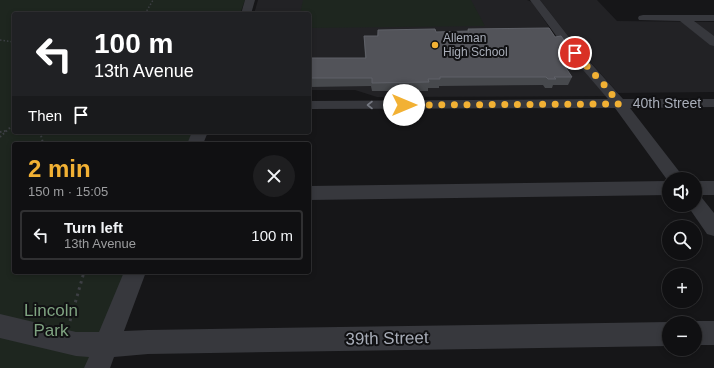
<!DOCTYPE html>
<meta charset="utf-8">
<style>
:root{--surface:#101012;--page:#1e1e20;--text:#f1f3f6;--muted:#9c9d9f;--line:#303032;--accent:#f2b134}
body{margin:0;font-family:Helvetica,sans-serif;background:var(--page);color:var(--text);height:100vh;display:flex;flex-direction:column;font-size:15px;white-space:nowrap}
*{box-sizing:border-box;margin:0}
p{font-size:13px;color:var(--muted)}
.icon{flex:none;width:22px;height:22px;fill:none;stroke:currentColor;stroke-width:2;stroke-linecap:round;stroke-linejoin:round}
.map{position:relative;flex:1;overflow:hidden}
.side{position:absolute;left:12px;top:142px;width:299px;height:132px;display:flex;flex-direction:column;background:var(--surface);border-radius:4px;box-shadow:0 2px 6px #0003,0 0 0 1px var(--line)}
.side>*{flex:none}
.top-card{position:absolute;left:12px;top:12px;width:299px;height:122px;border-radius:4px;box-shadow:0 2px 6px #0003,0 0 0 1px var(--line);background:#202124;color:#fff;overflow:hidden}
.tools{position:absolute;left:662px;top:172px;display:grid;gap:8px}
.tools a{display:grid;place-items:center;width:40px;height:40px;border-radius:50%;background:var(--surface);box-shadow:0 2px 6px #0003,0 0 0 1px var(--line);font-size:20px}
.pin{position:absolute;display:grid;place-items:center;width:34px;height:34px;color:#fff;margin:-17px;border:2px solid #fff;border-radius:50%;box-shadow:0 1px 4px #0007}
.me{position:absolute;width:44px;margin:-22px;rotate:90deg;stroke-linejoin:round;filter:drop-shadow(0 0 3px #0008)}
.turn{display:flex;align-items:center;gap:14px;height:84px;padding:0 16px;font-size:18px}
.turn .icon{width:52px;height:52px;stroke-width:2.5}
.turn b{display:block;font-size:28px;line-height:34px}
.then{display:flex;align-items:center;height:38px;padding:0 16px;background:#0003;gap:8px;font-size:15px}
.round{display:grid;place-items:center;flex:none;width:42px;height:42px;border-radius:21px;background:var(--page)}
.overview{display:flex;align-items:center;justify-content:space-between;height:68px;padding:0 16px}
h1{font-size:24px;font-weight:600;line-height:30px;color:var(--accent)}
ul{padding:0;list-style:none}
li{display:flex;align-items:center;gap:12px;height:50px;margin:0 8px 6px;padding:0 8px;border:2px solid var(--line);border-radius:4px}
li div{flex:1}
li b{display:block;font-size:15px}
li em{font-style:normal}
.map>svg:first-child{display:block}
</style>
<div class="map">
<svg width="714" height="368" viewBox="0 0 714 368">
<rect width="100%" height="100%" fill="#161618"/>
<!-- built -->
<path fill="#222225" d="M258,0H527L532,2L572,61L579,65L606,96L377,97L355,90H309V14H254Z
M540,0H597L617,21L714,22V92L618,93L576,46Z"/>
<!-- green -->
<path fill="#1e261f" d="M0,0H245L240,14H14V132H193L187,144H14V272H127L86,368H0Z
M303,0H471L485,26L309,28V14H300Z"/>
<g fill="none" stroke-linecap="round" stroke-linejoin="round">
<!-- path-far3 -->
<path stroke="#3d3f44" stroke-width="1.5" stroke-dasharray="1.5 2" stroke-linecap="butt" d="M145,14L153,0
M0,40L14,42"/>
<!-- path-far2 -->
<path stroke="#3d3f44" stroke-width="2" stroke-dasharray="1.5 2.5" stroke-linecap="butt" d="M0,132L6,131
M40,132L43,143
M0,137L14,124"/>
<!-- path-far1 -->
<path stroke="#3d3f44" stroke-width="2.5" stroke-dasharray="2 3" stroke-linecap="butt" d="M42,142L43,144"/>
<!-- path -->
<path stroke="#3d3f44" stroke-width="3" stroke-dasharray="2.5 4" stroke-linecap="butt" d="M70,321L84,272"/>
<!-- minor -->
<path fill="#37383d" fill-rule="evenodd" d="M245,0H255L251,14H241Z
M530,0H540L579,50L623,99H714V107L630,108L685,179H669V195L309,200V186L668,181L615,108L309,109V101L608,99L571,56Z
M643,15H714V21H694L714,36V46L710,45L680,21L639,20L638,18L639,16Z
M192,132H208L203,144H187Z
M695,181H714V195H695Z
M695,196L702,198L714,213V236L707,234L687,205H695Z
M124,272H146L124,331L148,330L669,322L672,323H669V346L148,354L114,357L110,368H84L89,357L76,356L0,338V314L76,332H99Z
M695,321H714V345H695V323H690Z"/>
</g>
<!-- wall -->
<path fill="#47494d" d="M309,25H311V33L310,39H309Z
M468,29L555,37L573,53L570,61L562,62L572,77L568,85H553L552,88H545L543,85L439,86V88H428V91H372L371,86L309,87V58H365L364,36H377L378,30L436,32L467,31Z"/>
<!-- shaded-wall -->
<path fill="#2f3033" d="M311,25V33L310,39V31Z"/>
<!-- building -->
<path fill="#525359" stroke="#5f6168" d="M309,25H311L310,31H309Z
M549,28L555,37L561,36L573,53H559L562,56H558L572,77H554L556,79H548L546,77H440V79H428L429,82L372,83V78H309V58H366L364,36H378V30L435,29L436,32L469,31L468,29Z"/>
<!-- one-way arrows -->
<defs><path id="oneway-chevron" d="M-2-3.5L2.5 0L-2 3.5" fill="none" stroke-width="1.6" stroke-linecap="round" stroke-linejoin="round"/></defs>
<use stroke="#757881" href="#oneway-chevron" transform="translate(370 105) rotate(180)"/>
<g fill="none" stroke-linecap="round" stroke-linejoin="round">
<!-- route -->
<path stroke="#f2b134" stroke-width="7" stroke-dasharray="0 12.6" d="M404,105L619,104L608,89L575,53"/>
</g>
<!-- markers -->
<circle fill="#f2b134" stroke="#111113" stroke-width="1.5" cx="435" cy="45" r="4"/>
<g text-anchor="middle" stroke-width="4" stroke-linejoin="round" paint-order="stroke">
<!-- far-poi labels -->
<g font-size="12" fill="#a8adb8" stroke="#111113" text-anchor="start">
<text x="443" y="42">Alleman<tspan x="443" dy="14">High School</tspan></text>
</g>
<!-- street labels -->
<g font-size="14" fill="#a8adb8" stroke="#111113">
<text x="667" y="108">40th Street</text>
</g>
<!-- near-park labels -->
<g font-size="17" fill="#7fa381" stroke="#111113">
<text x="51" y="316">Lincoln<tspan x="51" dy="20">Park</tspan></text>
</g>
<!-- near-street labels -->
<g font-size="17" fill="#a8adb8" stroke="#111113">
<text transform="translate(387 338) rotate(-1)" y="6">39th Street</text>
</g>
</g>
</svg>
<div class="tools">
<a><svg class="icon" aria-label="sound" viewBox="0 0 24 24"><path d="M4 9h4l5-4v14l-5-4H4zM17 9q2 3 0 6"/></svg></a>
<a><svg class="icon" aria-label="search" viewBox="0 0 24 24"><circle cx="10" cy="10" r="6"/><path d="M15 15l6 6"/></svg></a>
<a>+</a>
<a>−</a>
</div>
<div class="pin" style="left:575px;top:53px;background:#d93025"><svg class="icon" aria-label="arrive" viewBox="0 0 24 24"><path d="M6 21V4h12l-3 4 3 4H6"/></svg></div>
<svg class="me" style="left:404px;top:105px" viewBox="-20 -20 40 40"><circle r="19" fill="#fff"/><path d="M0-13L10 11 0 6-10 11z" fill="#f2b134"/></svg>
<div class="top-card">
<div class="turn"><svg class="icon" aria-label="left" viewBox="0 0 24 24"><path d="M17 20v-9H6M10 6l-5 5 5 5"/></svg><div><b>100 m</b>13th Avenue</div></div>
<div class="then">Then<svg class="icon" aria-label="arrive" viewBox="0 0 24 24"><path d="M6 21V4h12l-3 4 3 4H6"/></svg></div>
</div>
<section class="side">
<div class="overview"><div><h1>2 min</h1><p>150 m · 15:05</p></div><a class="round"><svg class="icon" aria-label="close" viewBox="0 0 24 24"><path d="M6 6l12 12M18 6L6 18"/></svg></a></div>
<ul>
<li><svg class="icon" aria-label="left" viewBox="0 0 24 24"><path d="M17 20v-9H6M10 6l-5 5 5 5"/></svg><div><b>Turn left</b><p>13th Avenue</p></div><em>100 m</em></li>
</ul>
</section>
</div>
